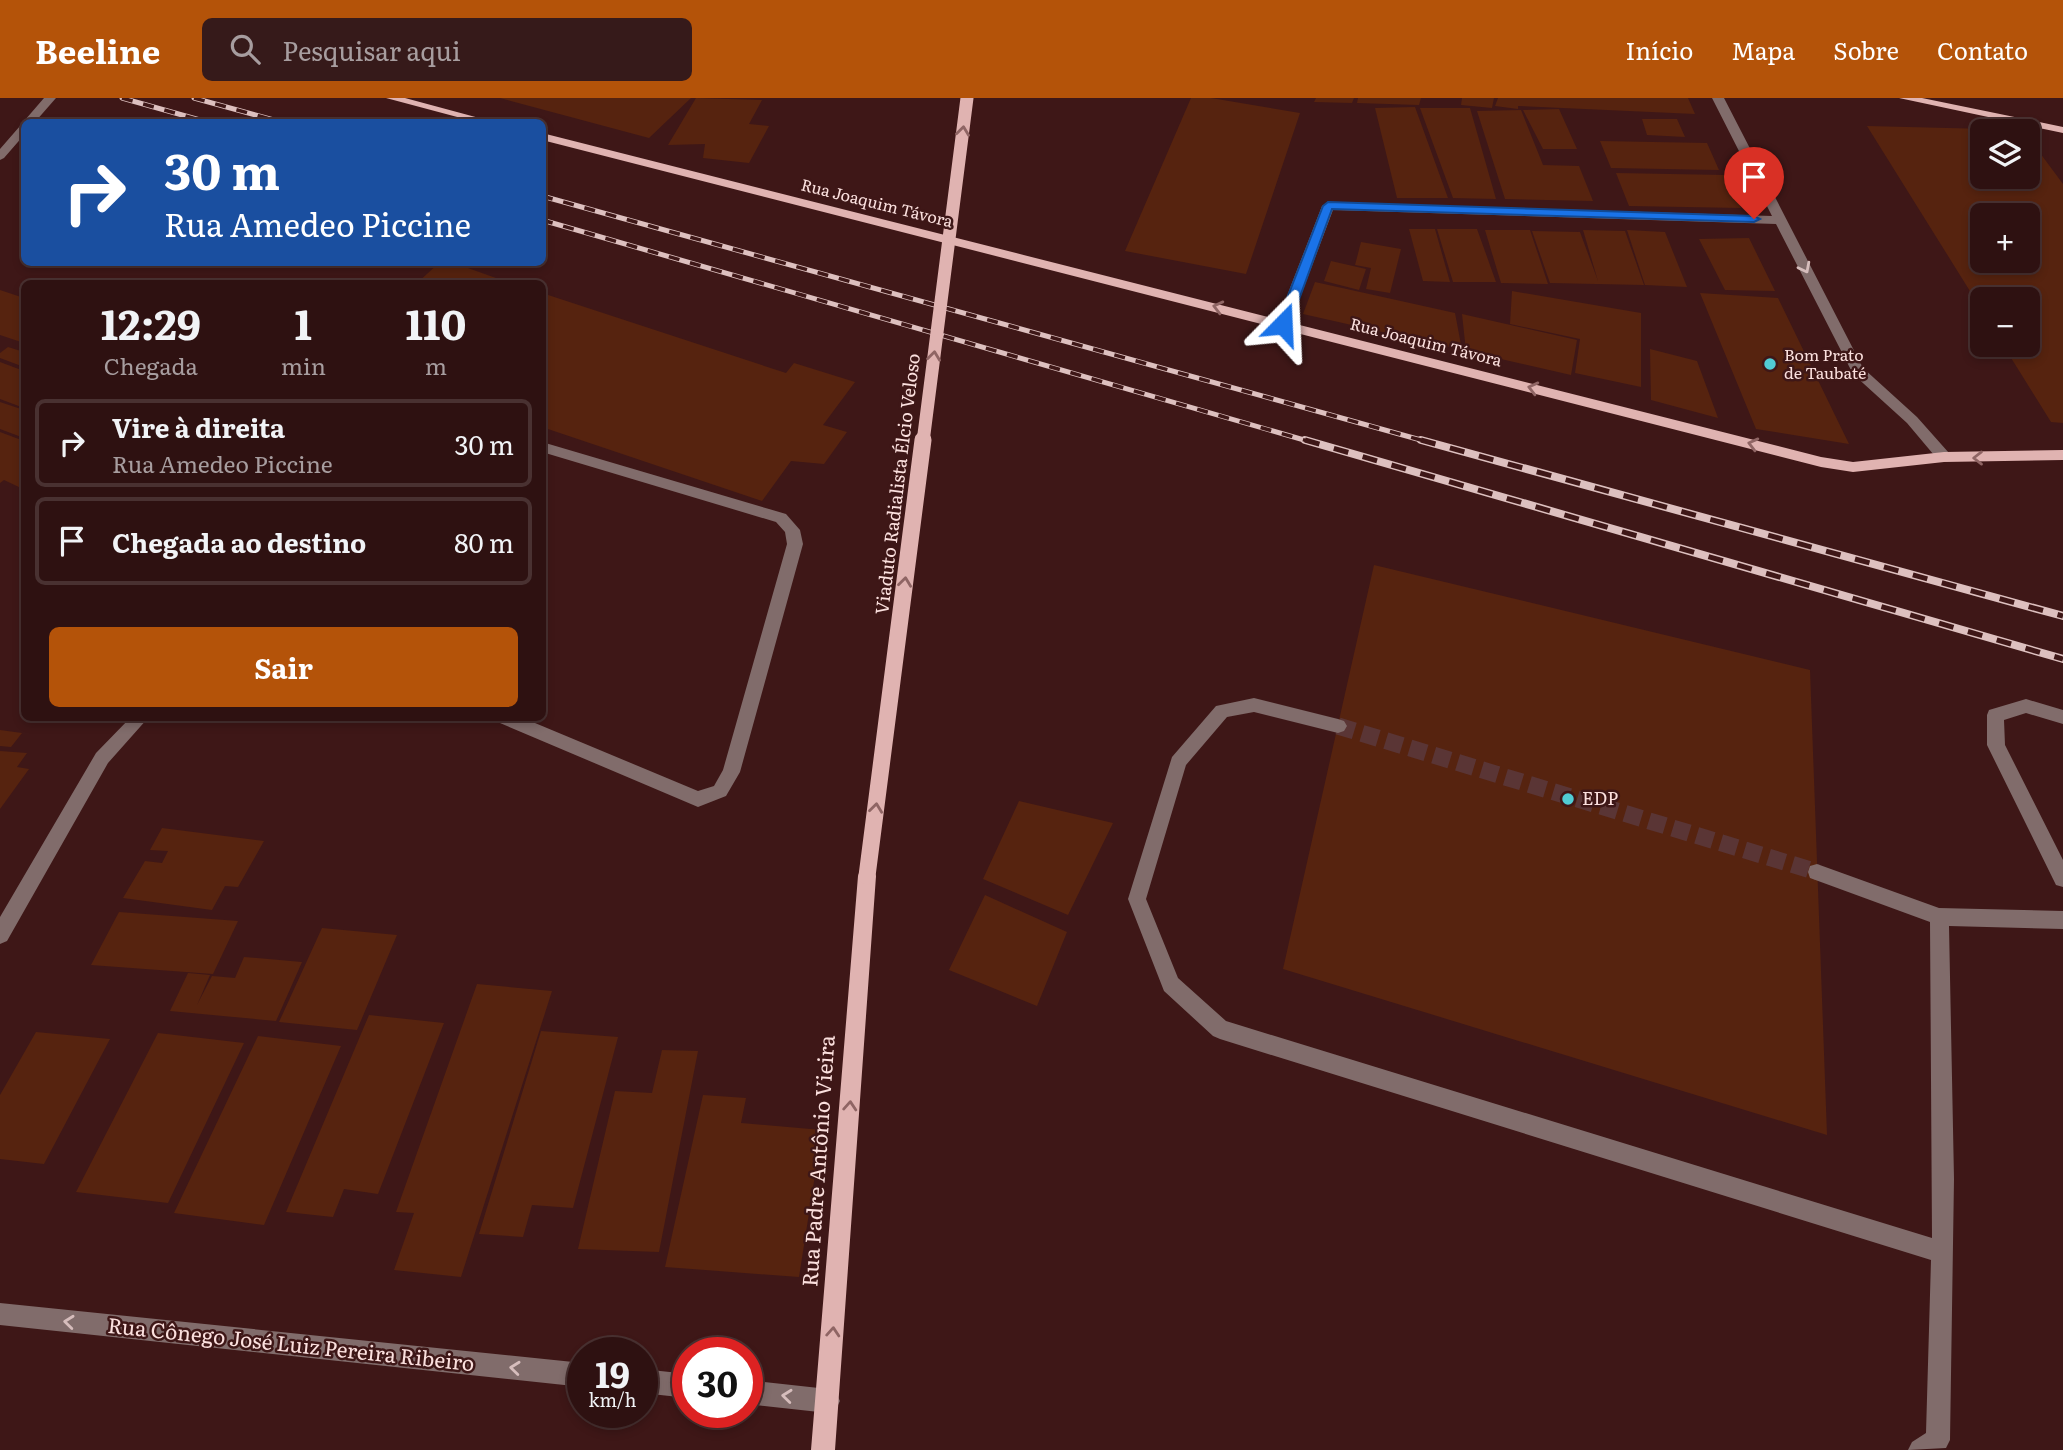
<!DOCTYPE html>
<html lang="pt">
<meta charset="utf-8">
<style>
:root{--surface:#2e1111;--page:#361a1a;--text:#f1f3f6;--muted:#a79d9f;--line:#493131;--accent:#b45309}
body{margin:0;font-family:Literata,serif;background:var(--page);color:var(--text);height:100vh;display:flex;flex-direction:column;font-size:26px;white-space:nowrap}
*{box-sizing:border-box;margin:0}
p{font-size:23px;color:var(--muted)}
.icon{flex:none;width:38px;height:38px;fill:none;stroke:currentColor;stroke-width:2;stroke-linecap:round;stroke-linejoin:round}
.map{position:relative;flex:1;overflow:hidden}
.panel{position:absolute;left:21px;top:182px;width:525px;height:441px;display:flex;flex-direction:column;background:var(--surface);border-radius:10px;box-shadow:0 4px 10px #0003,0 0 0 2px var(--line)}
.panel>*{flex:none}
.hud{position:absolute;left:21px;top:21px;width:525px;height:147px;border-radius:10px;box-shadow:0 4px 10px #0003,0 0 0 2px var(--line);background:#1a4fa0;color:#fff;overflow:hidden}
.tools{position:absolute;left:1970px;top:21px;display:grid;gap:14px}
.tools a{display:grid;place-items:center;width:70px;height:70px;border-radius:10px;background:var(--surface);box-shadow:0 4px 10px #0003,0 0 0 2px var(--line);font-size:35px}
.speed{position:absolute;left:567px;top:1239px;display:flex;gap:14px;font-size:35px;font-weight:700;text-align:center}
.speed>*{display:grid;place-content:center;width:91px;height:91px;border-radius:50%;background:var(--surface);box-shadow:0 4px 10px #0003,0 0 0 2px var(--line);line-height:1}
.speed small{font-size:18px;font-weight:400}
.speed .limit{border:10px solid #d22;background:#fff;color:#111}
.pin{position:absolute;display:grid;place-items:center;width:60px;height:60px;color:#fff;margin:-72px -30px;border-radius:50% 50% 50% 0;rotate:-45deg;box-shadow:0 0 7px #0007}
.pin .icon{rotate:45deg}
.me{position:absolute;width:77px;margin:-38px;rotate:21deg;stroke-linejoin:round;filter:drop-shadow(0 0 5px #0008)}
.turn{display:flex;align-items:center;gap:24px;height:147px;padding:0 28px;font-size:32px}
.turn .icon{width:91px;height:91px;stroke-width:2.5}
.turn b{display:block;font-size:49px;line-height:60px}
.eta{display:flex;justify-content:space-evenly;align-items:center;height:119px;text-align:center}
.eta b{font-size:42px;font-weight:700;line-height:49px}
.action{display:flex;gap:14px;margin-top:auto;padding:14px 28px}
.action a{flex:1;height:80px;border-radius:10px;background:var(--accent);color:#fff;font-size:28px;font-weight:700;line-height:80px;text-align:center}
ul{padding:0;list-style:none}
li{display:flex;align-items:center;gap:21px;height:88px;margin:0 14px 10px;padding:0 14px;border:4px solid var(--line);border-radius:10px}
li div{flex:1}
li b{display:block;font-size:26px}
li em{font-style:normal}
header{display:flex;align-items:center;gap:42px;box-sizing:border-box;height:98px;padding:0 35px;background:var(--accent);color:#fff}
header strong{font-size:33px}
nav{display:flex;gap:38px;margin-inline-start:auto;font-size:24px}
.search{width:490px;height:63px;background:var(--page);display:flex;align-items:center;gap:18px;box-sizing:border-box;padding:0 24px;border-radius:10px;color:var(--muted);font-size:26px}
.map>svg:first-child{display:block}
</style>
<header>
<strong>Beeline</strong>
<div class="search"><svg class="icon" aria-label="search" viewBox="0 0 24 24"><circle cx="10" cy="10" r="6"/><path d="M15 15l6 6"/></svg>Pesquisar aqui</div>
<nav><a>Início</a><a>Mapa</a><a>Sobre</a><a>Contato</a></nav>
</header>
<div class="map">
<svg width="2063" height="1352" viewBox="0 0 2063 1352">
<rect width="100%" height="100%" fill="#3e1717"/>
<!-- building -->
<path fill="#56230f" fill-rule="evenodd" d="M500,0H691L649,40Z
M696,0L762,2L749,26L769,28L749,65L703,60L705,46L668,47Z
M1191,0H1211L1300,15L1246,176L1125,153Z
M1316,0H1354L1352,5L1314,4Z
M1358,0H1421L1419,7L1357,5Z
M1462,0H1494L1492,10L1461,7Z
M1498,0H1688L1695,16L1518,8V11L1495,8Z
M1415,9L1448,100H1397L1375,10Z
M1420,10H1470L1496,101L1453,100Z
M1559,11L1577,51H1543L1523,12Z
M1521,12L1543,67L1579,68L1593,103L1505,101L1477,13Z
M1642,21H1677L1685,39L1647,37Z
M1867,28L1988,31V33H1983V79H2028V39L2063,86V325L2051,324L2003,247H2028V201H1983V214ZM1983,117H2028V163H1983Z
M1600,43L1707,45L1719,72L1611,70Z
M1616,75L1725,77L1741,110L1629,108Z
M1409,131H1435L1450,184L1423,183Z
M1437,131H1477L1496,184H1453Z
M1485,132H1530L1548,186L1501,185Z
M1583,132L1625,133L1644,187L1550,185L1532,133L1580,134L1598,183Z
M1627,132L1665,134L1687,189L1645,187Z
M1749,140L1775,193L1725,192L1699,141Z
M1361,144L1401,151L1390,195L1366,191L1371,170L1355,167Z
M1331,163L1366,171L1359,192L1324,183Z
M440,164H451L513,186H416Z
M1315,184L1455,215L1462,252L1303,216Z
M0,192L24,200V245L0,237Z
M1512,193L1641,215V289L1575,275L1580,241L1510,226Z
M542,195L786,275L794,265L855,284L823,327L847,334L824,366L791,363L762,403L542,329Z
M1700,195L1778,200L1849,346L1756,331Z
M1462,216L1577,242L1571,277L1466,253Z
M8,249L24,254V269L0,260V255Z
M1650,251L1697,263L1718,320L1651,302Z
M0,264L24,273V310L0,301Z
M0,304L24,312V340L0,331Z
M0,334L24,343V387L21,390L4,382L0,385Z
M1374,467L1810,572L1827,1037L1283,871Z
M0,632L22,635L11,649L0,648Z
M0,653L27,655L17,669L29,671L0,711Z
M1019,703L1113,725L1068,817L983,781Z
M162,730L264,743L238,789L225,788L212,812L123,800L145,763L162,765L168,753L150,752Z
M985,797L1067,834L1037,908L949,872Z
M119,814L238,823L213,876L91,867Z
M322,830L397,837L357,932L279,924Z
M244,859L302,864L276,923L170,913L188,875L210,877L197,907L212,878L235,880Z
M477,886L552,893L461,1179L394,1172L414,1115L396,1114Z
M369,917L444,925L378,1096L344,1091L333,1119L286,1114Z
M541,933L618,939L573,1110L532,1107L523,1139L479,1136Z
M36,934L110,941L44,1066L0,1061V997Z
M158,935L244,945L168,1105L76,1094Z
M258,938L341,948L264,1127L174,1115Z
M662,952L698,953L659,1154L578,1151L615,993L652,995Z
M703,997L746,1000L741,1025L822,1032L799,1179L665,1169Z"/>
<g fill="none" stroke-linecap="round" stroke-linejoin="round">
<!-- minor-tunnel -->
<path stroke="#5a3535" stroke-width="17" stroke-dasharray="17 8" stroke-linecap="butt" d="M1338,628L1817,774"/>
<!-- minor -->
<path fill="#816c6b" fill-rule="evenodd" d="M44,0H56L35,24L24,26L25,22Z
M1712,0H1724L1863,270L1917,319L1949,355L1951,359L1949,363H1939L1907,325L1853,276L1776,126L1333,112L1290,226L1283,230L1276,226L1322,108L1328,104L1772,118Z
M24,27V37L4,60L0,62V51L20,28Z
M542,344L786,416L800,432L803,446L740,674L726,698L698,709L500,625L498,620H523L698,693L714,688L723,672L787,446L785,434L776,424L542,354Z
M1254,600L1338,621L1344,623L1347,628L1344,633L1338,635L1254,614L1227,619L1186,667L1146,801L1178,880L1226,923L1932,1140L1930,824L1810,780L1808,774L1810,768L1817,766L1939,810L2063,813V831L1949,828L1954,1081L1950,1342L1946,1350L1908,1352L1912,1344L1926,1335L1931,1162L1220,941L1213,938L1164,893L1128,801L1172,659L1216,608Z
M2026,601L2063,612V626L2026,615L2004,622L2005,647L2063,762V789L2056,787L1987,647V617L1989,612Z
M130,620H148L108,665L7,843L0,846V819L96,655Z
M0,1205L583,1265V1289L0,1227Z
M642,1271L688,1276V1300L642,1295Z
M747,1282L828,1291L836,1295L840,1303L836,1311L828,1315L747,1306Z"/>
<!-- major -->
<path fill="#e0b3b1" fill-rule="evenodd" d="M386,0H405L494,24H476Z
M1899,0H1922L2063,29V35Z
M542,35L1821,359L1853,364L1944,354L2063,352V362L1944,364L1853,374L1821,369L542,42Z
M867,770L874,772L876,778L835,1352H811L858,778L860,772Z"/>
<!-- rail-far1 casing -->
<g stroke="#ddc0bf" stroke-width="5">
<path id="rail-far1" d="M122,0L207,24
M194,0L281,24
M542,98L1428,344
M542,122L1311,344"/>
</g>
<!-- rail casing -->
<g stroke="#ddc0bf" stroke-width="8">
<path id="rail" d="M1305,342L2063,561
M1421,342L2063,518"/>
</g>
<!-- rail-far1 -->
<use href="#rail-far1" stroke="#3e1717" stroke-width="3.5" stroke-dasharray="11" stroke-linecap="butt"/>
<!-- rail -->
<use href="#rail" stroke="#3e1717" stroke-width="5" stroke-dasharray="15" stroke-linecap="butt"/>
<!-- major-bridge-far1 -->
<path stroke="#e0b3b1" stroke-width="13" d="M923,344L967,0"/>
<!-- major-bridge -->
<path stroke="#e0b3b1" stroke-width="17" d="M867,778L923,342"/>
</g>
<!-- one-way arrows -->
<defs><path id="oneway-chevron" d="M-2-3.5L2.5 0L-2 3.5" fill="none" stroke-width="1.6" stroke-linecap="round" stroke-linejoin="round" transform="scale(1.75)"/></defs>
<g stroke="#8f6564">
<use href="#oneway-chevron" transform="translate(963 33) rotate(-83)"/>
<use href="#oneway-chevron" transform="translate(1218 209) rotate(-166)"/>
<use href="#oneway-chevron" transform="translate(934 258) rotate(-83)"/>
<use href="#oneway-chevron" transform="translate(1533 290) rotate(-166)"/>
<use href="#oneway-chevron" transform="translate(1753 346) rotate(-166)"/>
<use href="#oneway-chevron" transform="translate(1978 360) rotate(-180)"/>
<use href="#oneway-chevron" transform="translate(905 484) rotate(-83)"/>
<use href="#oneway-chevron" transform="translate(876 710) rotate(-83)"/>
<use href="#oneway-chevron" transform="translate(850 1008) rotate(-86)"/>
<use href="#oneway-chevron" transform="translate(833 1234) rotate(-86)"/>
</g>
<g stroke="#d6bdbc">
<use href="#oneway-chevron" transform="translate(1805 170) rotate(63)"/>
<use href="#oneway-chevron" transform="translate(69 1224) rotate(-174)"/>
<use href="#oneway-chevron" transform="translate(515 1270) rotate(-174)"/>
<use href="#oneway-chevron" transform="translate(787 1298) rotate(-174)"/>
</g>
<!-- route -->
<path fill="#1a73e8" stroke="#114b97" stroke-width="2" d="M1328,104L1754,118L1760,121L1754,124L1332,111L1290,226L1288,229H1279L1277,226L1323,108Z"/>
<!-- markers -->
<g fill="#51ccd4" stroke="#3e1717" stroke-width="2.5">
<circle cx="1770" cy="266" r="7"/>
<circle cx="1568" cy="701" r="7"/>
</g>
<g text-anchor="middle" stroke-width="5" stroke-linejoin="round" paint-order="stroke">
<!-- far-street labels -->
<g font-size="16" fill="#fbe0de" stroke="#3e1717">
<text transform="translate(877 105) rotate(14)" y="6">Rua Joaquim Távora</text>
<text transform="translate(1426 244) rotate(14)" y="6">Rua Joaquim Távora</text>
</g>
<!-- far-poi labels -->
<g font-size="16" fill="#fbe0de" stroke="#3e1717" text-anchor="start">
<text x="1784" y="263">Bom Prato<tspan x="1784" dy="18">de Taubaté</tspan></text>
</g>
<!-- street labels -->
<g font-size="18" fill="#fbe0de" stroke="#3e1717">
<text transform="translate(898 386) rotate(-83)" y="6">Viaduto Radialista Élcio Veloso</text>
</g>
<!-- poi labels -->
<g font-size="18" fill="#fbe0de" stroke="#3e1717" text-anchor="start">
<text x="1582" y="707">EDP</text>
</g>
<!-- near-street labels -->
<g font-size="21" fill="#fbe0de" stroke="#3e1717">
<text transform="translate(819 1063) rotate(-86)" y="7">Rua Padre Antônio Vieira</text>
<text transform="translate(291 1247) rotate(6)" y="7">Rua Cônego José Luiz Pereira Ribeiro</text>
</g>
</g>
</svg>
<div class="tools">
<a><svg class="icon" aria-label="layers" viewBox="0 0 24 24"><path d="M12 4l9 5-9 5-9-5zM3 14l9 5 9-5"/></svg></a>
<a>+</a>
<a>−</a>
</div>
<div class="speed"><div>19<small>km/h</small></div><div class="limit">30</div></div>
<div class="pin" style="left:1754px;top:121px;background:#d93025"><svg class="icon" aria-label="arrive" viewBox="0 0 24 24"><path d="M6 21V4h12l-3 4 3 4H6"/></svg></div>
<svg class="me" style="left:1283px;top:226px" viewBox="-20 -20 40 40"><path d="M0-17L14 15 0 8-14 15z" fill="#1a73e8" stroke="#fff" stroke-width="4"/></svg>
<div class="hud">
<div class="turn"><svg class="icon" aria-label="right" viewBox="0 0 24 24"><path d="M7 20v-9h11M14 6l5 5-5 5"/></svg><div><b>30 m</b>Rua Amedeo Piccine</div></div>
</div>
<section class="panel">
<div class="eta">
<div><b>12:29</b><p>Chegada</p></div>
<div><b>1</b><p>min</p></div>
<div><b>110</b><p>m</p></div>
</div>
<ul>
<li><svg class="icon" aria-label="right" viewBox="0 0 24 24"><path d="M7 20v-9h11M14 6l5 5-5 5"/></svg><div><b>Vire à direita</b><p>Rua Amedeo Piccine</p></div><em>30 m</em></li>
<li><svg class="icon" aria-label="arrive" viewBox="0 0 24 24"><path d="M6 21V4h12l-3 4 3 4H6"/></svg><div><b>Chegada ao destino</b></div><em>80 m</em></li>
</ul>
<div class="action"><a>Sair</a></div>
</section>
</div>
